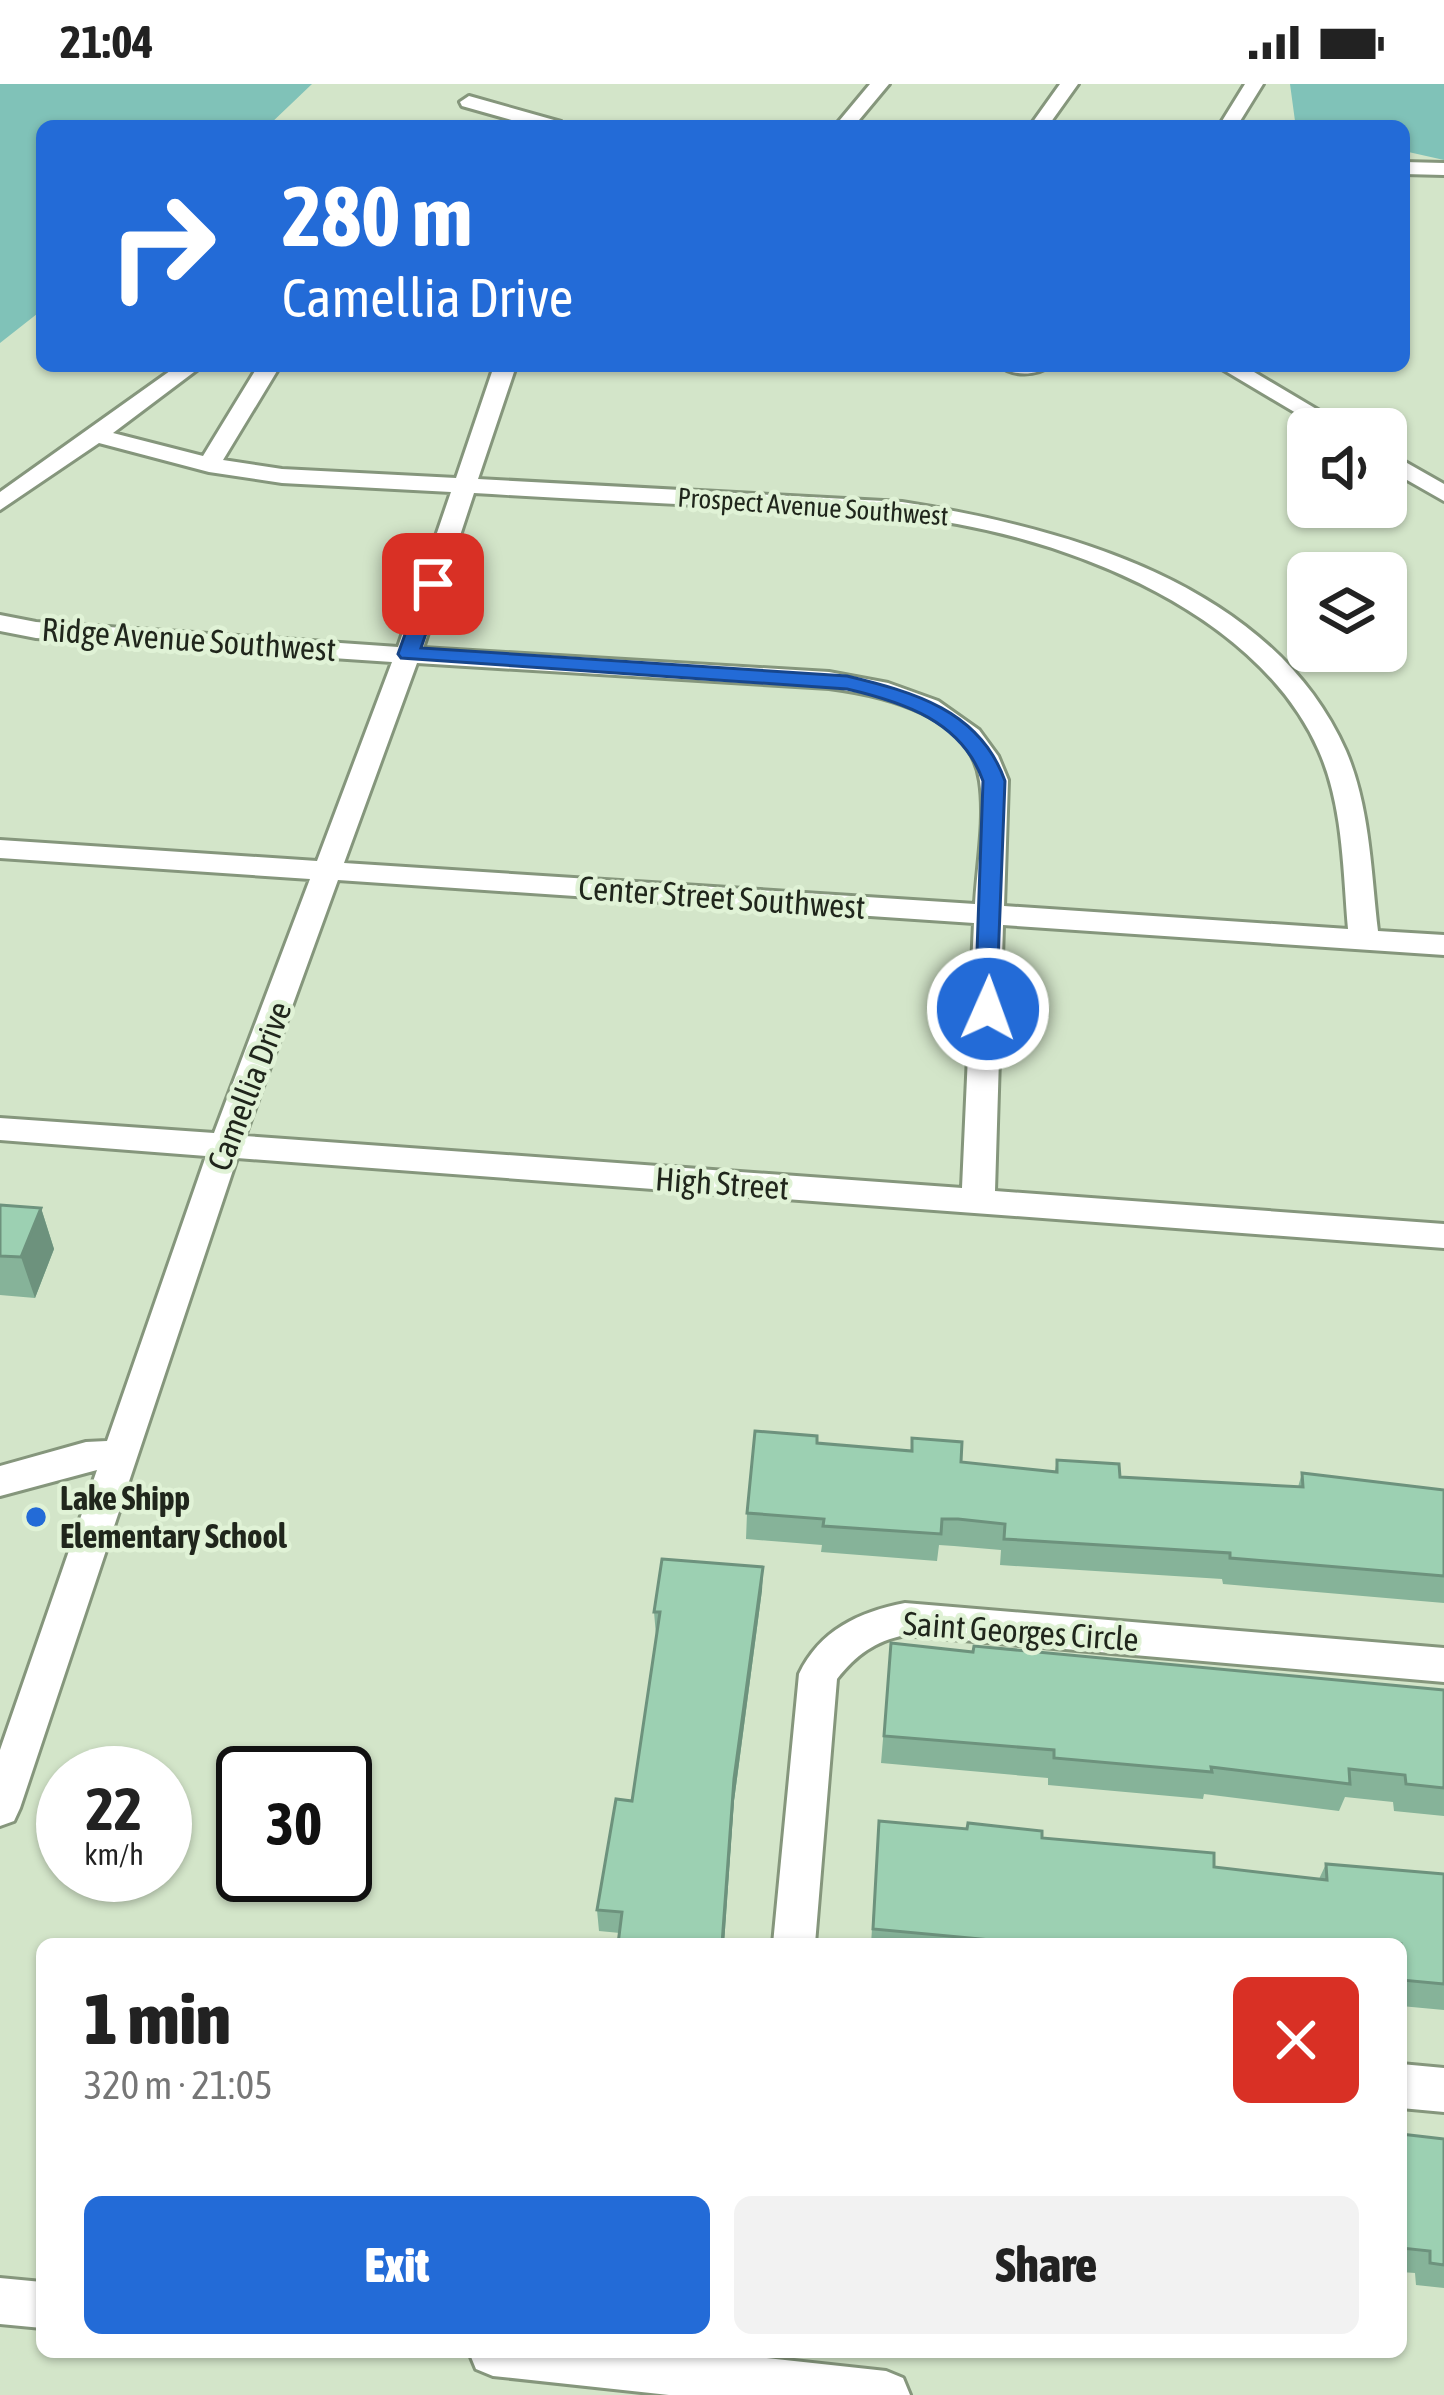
<!DOCTYPE html>
<meta charset="utf-8">
<style>
:root{--surface:#fff;--page:#f2f2f2;--text:#222;--muted:#767676;--accent:#236bd7}
body{margin:0;font-family:"Asap Condensed",sans-serif;background:var(--page);color:var(--text);height:100vh;display:flex;flex-direction:column;font-size:45px;white-space:nowrap}
*{box-sizing:border-box;margin:0}
p{font-size:39px;color:var(--muted)}
.icon{flex:none;width:66px;height:66px;fill:none;stroke:currentColor;stroke-width:2;stroke-linecap:round;stroke-linejoin:round}
.map{position:relative;flex:1;overflow:hidden}
.sheet{position:absolute;left:36px;top:1854px;width:1371px;height:420px;display:flex;flex-direction:column;background:var(--surface);border-radius:18px;box-shadow:0 3px 9px #0004}
.sheet>*{flex:none}
.guide{position:absolute;left:36px;top:36px;width:1374px;height:252px;border-radius:18px;box-shadow:0 3px 9px #0004;background:#236bd7;color:#fff;overflow:hidden}
.controls{position:absolute;left:1287px;top:324px;display:grid;gap:24px}
.controls a{display:grid;place-items:center;width:120px;height:120px;border-radius:18px;background:var(--surface);box-shadow:0 3px 9px #0004;font-size:60px}
.speed{position:absolute;left:36px;top:1662px;display:flex;gap:24px;font-size:60px;font-weight:700;text-align:center}
.speed>*{display:grid;place-content:center;width:156px;height:156px;border-radius:50%;background:var(--surface);box-shadow:0 3px 9px #0004;line-height:1}
.speed small{font-size:30px;font-weight:400}
.speed .limit{border:6px solid #111;border-radius:18px;background:#fff;color:#111}
.pin{position:absolute;display:grid;place-items:center;width:102px;height:102px;color:#fff;margin:-51px;border-radius:24px;box-shadow:0 6px 18px #0006}
.me{position:absolute;width:132px;margin:-66px;rotate:2deg;stroke-linejoin:round;filter:drop-shadow(0 0 9px #0008)}
.turn{display:flex;align-items:center;gap:42px;height:252px;padding:0 48px;font-size:54px}
.turn .icon{width:156px;height:156px;stroke-width:2.5}
.turn b{display:block;font-size:84px;line-height:102px}
.round{display:grid;place-items:center;flex:none;width:126px;height:126px;border-radius:18px;background:var(--page)}
.summary{display:flex;align-items:center;justify-content:space-between;height:204px;padding:0 48px}
h1{font-size:72px;font-weight:800;line-height:90px}
.primary-button{display:flex;gap:24px;margin-top:auto;padding:24px 48px}
.primary-button a{flex:1;height:138px;border-radius:18px;background:var(--accent);color:#fff;font-size:48px;font-weight:800;line-height:138px;text-align:center}
.primary-button a+a{background:var(--page);color:var(--text)}
.status{display:flex;justify-content:space-between;align-items:center;height:84px;padding:0 60px;background:var(--surface);direction:ltr}
.status svg{height:33px;fill:currentColor}
.map>svg:first-child{display:block}
</style>
<div class="status"><b>21:04</b><svg viewBox="0 0 49 12"><path d="M0 12V9h3v3zM5 12V6h3v6zM10 12V3h3v9zM15 12V0h3v12zM26 1h20v11H26zM47 4h2v5h-2z"/></svg></div>
<div class="map">
<svg width="1444" height="2311" viewBox="0 0 1444 2311">
<rect width="100%" height="100%" fill="#d3e5c9"/>
<!-- water -->
<path fill="#80c2b8" d="M0,0H312L268,42H42V226L0,259Z
M1290,0H1444V76L1404,67V42H1302L1295,37Z"/>
<g fill="none" stroke-linecap="round" stroke-linejoin="round">
<!-- minor casing -->
<g stroke="#85967c" stroke-width="6">
<path id="minor" d="M870,0H889L854,42H835Z
M1060,0H1078L1048,42H1030Z
M1245,0H1263L1237,42H1219Z
M469,12L561,38L563,42H533L462,22L460,18Z
M1404,78L1444,79V91L1404,90Z
M177,282H202L113,349L203,372L258,282H280L223,376L282,385L456,394L494,282H516L478,395L902,418C1067,444 1272,500 1346,667C1370,723 1371,788 1378,847L1444,851V871L1003,841L995,1107L1444,1140V1164L237,1074L20,1724L14,1737L0,1742V1666L97,1386L0,1412V1382L86,1358L107,1357L206,1072L0,1056V1034L214,1049L310,795L0,774V756L317,777L392,578L36,554L0,547V531L36,538L398,563L451,408L282,399L209,388L99,359L0,426V408ZM474,409C556,414 637,418 719,422C779,426 840,426 900,432C1048,446 1255,521 1319,667C1343,721 1343,786 1348,845L1004,822L1008,696L998,672L979,646L938,617L888,599L829,588L423,564ZM417,579L829,604C883,611 971,631 980,697C986,736 977,782 975,820L344,779ZM338,796L974,839L962,1104L245,1052Z
M1001,282H1048C1038,292 1011,292 1001,282Z
M1217,282H1244L1350,345H1323Z
M1386,367L1444,400V417L1386,384Z
M905,1519L1444,1564V1598L905,1551C875,1557 856,1571 837,1595L815,1860H773L799,1590C820,1546 859,1528 905,1519Z
M1401,1980L1444,1984V2028L1401,2024Z
M0,2194L42,2198V2244L0,2240Z
M469,2268H710L886,2287L903,2294L910,2311H669L493,2292L476,2285Z"/>
</g>
<!-- minor -->
<use href="#minor" fill="#fff" fill-rule="evenodd"/>
</g>
<!-- wall -->
<path fill="#86b399" d="M0,1121L41,1124L54,1165L35,1214L0,1211Z
M817,1359L961,1378L1055,1387L1057,1376L1120,1393L1298,1403L1302,1389L1444,1406V1519L1223,1500L1222,1495L1000,1481L1001,1466L954,1462L939,1461L937,1477L821,1468L822,1461L746,1455L747,1429Z
M763,1483L762,1506L734,1717L724,1860H618L620,1849L599,1847L597,1826L632,1717L656,1551L654,1528Z
M891,1559L973,1568L1444,1606V1732L1394,1727L1393,1718L1345,1713L1339,1727L1204,1710L1203,1715L1048,1701V1694L881,1679Z
M879,1737L1042,1754L1214,1783L1319,1795L1326,1780L1444,1790V1926L1401,1922V1860H871Z
M1401,2050L1444,2055V2204L1416,2201L1415,2189L1401,2188Z"/>
<!-- shaded-wall -->
<path fill="#6d927d" d="M41,1124L54,1165L35,1214L21,1173Z
M763,1483L762,1506L734,1717L724,1860H722L734,1695Z"/>
<!-- building -->
<path fill="#9cd0b2" stroke="#6d927d" stroke-width="3" d="M0,1121L41,1124L21,1173L0,1172Z
M755,1347L817,1352V1359L912,1367V1354L962,1358L961,1378L1057,1388V1376L1119,1380L1120,1393L1303,1403L1302,1389L1444,1406V1492L1230,1474V1469L1004,1455L1005,1440L958,1435H942L941,1450L823,1442L824,1435L747,1429Z
M662,1475L763,1483L734,1695L722,1860H618L622,1828L597,1826L616,1715L632,1717L660,1528H654Z
M891,1559L973,1568L974,1562L1444,1606V1704L1406,1700L1405,1691L1349,1685L1350,1700L1211,1683L1212,1688L1054,1674V1666L884,1652Z
M879,1737L967,1745L968,1739L1042,1747V1754L1214,1769V1783L1327,1796L1326,1780L1444,1790V1900L1401,1896V1860H1235L1216,1858V1860H1034L873,1845Z
M1401,2050L1444,2055V2181L1430,2179V2167L1401,2164Z"/>
<!-- route -->
<path fill="#236bd7" stroke="#17468c" stroke-width="3" d="M433,494L443,500L421,564L847,592C913,608 980,626 1005,697L996,931H979L975,925L983,697C962,637 903,618 847,605L401,574L398,570L423,500Z"/>
<!-- markers -->
<circle fill="#236bd7" stroke="#e0f2d6" stroke-width="4.5" cx="36" cy="1433" r="12"/>
<g text-anchor="middle" stroke-width="9" stroke-linejoin="round" paint-order="stroke">
<!-- far-street labels -->
<g font-size="27" fill="#20261c" stroke="#e0f2d6">
<text transform="translate(813 423) rotate(4)" y="9">Prospect Avenue Southwest</text>
</g>
<!-- street labels -->
<g font-size="33" fill="#20261c" stroke="#e0f2d6">
<text transform="translate(189 555) rotate(4)" y="12">Ridge Avenue Southwest</text>
<text transform="translate(722 813) rotate(4)" y="12">Center Street Southwest</text>
<text transform="translate(249 1002) rotate(-69)" y="12">Camellia Drive</text>
<text transform="translate(722 1099) rotate(4)" y="12">High Street</text>
<text transform="translate(1021 1547) rotate(4)" y="12">Saint Georges Circle</text>
</g>
<!-- poi labels -->
<g font-size="33" font-weight="bold" fill="#20261c" stroke="#e0f2d6" text-anchor="start">
<text x="60" y="1426">Lake Shipp<tspan x="60" dy="38">Elementary School</tspan></text>
</g>
</g>
</svg>
<div class="controls">
<a><svg class="icon" aria-label="sound" viewBox="0 0 24 24"><path d="M4 9h4l5-4v14l-5-4H4zM17 9q2 3 0 6"/></svg></a>
<a><svg class="icon" aria-label="layers" viewBox="0 0 24 24"><path d="M12 4l9 5-9 5-9-5zM3 14l9 5 9-5"/></svg></a>
</div>
<div class="speed"><div>22<small>km/h</small></div><div class="limit">30</div></div>
<div class="pin" style="left:433px;top:500px;background:#d93025"><svg class="icon" aria-label="arrive" viewBox="0 0 24 24"><path d="M6 21V4h12l-3 4 3 4H6"/></svg></div>
<svg class="me" style="left:988px;top:925px" viewBox="-20 -20 40 40"><circle r="17" fill="#236bd7" stroke="#fff" stroke-width="3"/><path d="M0-11L8 9 0 5-8 9z" fill="#fff"/></svg>
<div class="guide">
<div class="turn"><svg class="icon" aria-label="right" viewBox="0 0 24 24"><path d="M7 20v-9h11M14 6l5 5-5 5"/></svg><div><b>280 m</b>Camellia Drive</div></div>
</div>
<section class="sheet">
<div class="summary"><div><h1>1 min</h1><p>320 m · 21:05</p></div><a class="round" style="background:#d93025;color:#fff"><svg class="icon" aria-label="close" viewBox="0 0 24 24"><path d="M6 6l12 12M18 6L6 18"/></svg></a></div>
<div class="primary-button"><a>Exit</a><a>Share</a></div>
</section>
</div>
